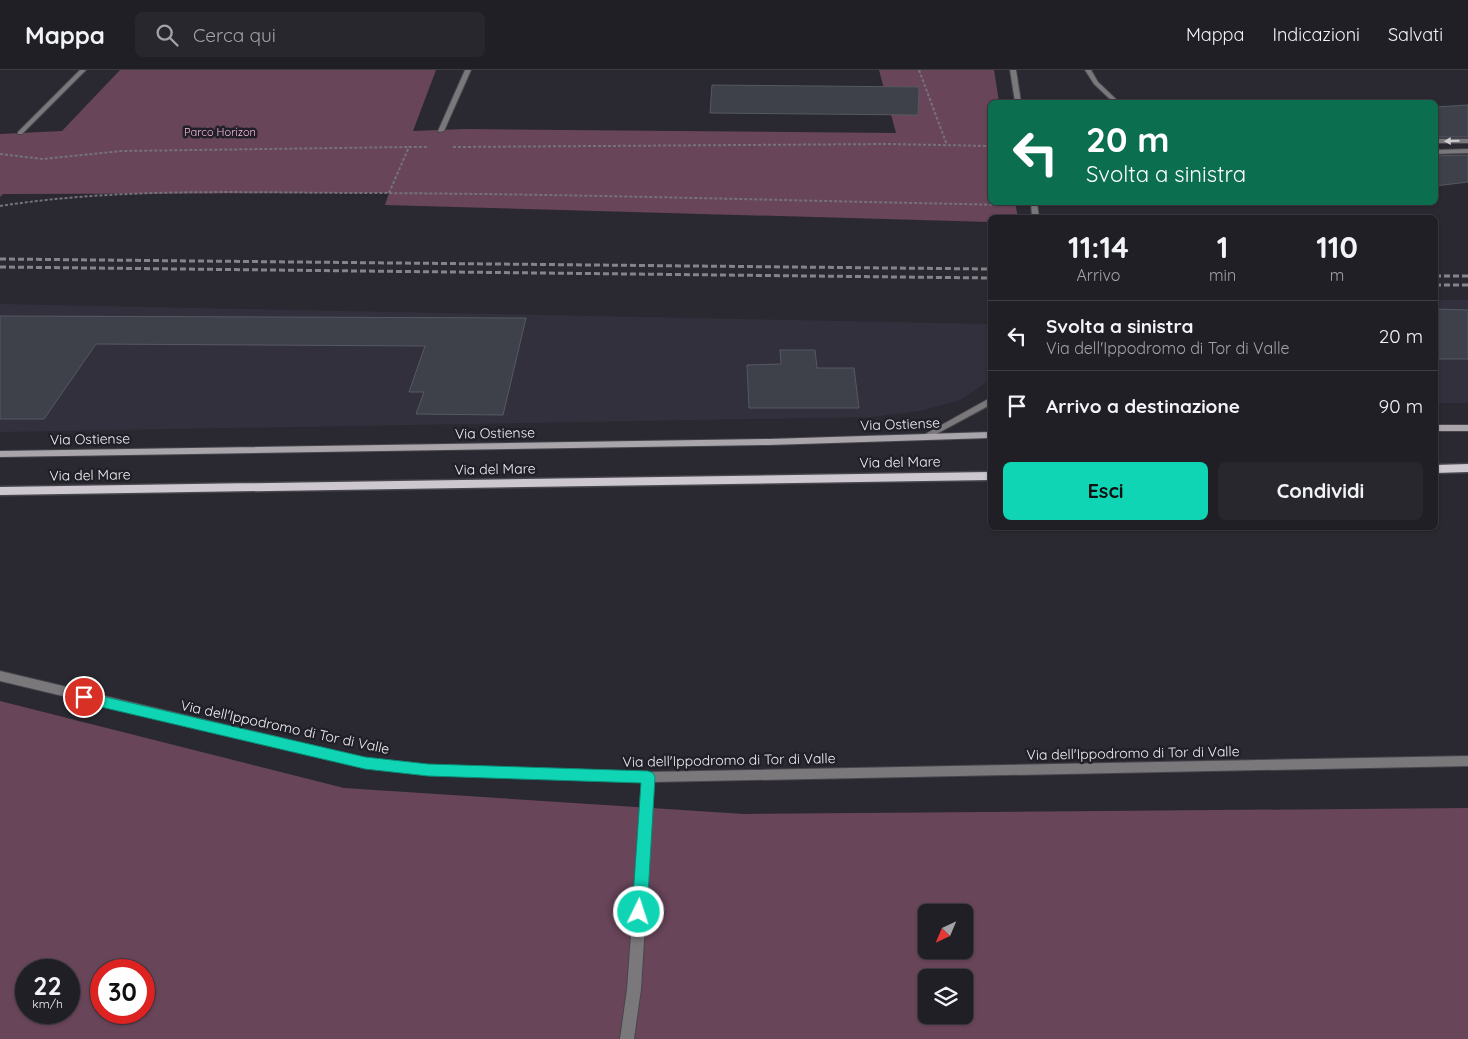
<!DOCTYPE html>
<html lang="it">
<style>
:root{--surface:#201f25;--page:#28272d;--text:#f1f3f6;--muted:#a2a2a7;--line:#3d3d42;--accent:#0fd5b4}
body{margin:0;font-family:Quicksand,sans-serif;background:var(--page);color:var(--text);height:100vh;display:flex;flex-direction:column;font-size:19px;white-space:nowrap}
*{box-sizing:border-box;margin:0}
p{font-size:16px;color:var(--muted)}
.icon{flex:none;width:28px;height:28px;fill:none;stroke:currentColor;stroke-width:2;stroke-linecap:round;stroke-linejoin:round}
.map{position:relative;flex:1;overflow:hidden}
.panel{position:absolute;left:988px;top:145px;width:450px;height:315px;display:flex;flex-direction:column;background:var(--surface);border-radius:8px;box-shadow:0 1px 4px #0004,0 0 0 1px var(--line)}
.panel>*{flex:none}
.top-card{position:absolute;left:988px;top:30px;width:450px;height:105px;border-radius:8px;box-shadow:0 1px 4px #0004,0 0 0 1px var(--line);background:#0b6e4f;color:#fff;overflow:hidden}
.needle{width:32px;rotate:224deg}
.tools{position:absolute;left:918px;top:834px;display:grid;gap:10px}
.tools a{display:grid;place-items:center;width:55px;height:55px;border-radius:8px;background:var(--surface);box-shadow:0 1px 4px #0004,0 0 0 1px var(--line);font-size:25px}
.speed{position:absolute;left:15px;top:889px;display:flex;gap:10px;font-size:25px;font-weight:700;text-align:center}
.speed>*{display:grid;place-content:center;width:65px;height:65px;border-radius:50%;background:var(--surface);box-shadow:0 1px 4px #0004,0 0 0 1px var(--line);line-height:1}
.speed small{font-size:12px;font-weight:400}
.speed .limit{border:8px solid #d22;background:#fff;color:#111}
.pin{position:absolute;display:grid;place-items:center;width:42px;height:42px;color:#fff;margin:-21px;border:2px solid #fff;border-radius:50%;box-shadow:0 1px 5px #0007}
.me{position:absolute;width:55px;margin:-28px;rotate:4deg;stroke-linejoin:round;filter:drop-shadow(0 0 4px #0008)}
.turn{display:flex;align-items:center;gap:18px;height:105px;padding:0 15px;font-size:22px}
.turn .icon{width:65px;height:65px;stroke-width:2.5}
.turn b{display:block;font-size:35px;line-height:42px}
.eta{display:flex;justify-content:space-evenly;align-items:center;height:85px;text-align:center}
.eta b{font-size:30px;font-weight:700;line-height:35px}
.cta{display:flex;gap:10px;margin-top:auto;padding:10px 15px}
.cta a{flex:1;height:58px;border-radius:8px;background:var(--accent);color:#111;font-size:20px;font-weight:700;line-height:58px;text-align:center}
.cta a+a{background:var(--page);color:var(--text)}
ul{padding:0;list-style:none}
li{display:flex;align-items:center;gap:15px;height:70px;padding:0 15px;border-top:1px solid var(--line)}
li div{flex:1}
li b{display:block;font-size:19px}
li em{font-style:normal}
header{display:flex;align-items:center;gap:30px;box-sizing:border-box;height:70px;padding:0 25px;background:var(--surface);border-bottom:1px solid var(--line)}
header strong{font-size:24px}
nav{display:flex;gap:28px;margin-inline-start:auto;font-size:18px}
.search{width:350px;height:45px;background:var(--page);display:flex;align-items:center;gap:12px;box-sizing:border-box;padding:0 18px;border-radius:8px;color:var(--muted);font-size:19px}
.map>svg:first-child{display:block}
</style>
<header>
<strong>Mappa</strong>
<div class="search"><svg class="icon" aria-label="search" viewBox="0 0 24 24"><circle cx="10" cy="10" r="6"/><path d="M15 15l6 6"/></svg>Cerca qui</div>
<nav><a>Mappa</a><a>Indicazioni</a><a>Salvati</a></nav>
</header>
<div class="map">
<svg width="1468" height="969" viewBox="0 0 1468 969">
<rect width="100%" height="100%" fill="#2a2931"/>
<!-- built -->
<path fill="#33303e" d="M1435,230H1468V333H1435Z
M0,234L990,254V310L960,330L920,341L871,347L0,362Z"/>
<!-- green -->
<path fill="#69455a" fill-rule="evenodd" d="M120,0H436L413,61L465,59L896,63L879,0H994L999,32H990V132L1015,133L1018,147L990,148V152L385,135L389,123L3,124L0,127V64L62,61Z
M0,631L344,718L744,744L1468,738V969H0ZM926,842H964V880H926ZM26,900H69V942H26ZM101,900H144V942H101ZM926,908H964V945H926Z"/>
<!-- building -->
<path fill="#3e4149" stroke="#565962" d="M712,15L919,17L918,45L710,43Z
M1468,35V67H1435V37Z
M1468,85V112L1435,116V86Z
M1435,239L1468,240V289H1435Z
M0,246L526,248L503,345L416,344L424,322H409L425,276L96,274L44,349H0Z
M780,280H815L817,298H854L859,338H749L747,295L781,294Z"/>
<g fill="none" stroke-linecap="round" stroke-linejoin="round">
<!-- minor casing -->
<g stroke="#46454c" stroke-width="2">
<path id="minor" d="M80,0H86L22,64H18V62Z
M465,0H471L444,61L439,62L438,61Z
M1085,0H1091L1098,12L1119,32H1113L1094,14Z
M1435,69H1468V73H1435Z
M1468,79V83L1435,84V80Z
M0,601L365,688L428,695L648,702L1468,686V696L654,712L641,919L634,969H620L627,919L642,712L428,705L365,698L0,611Z"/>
</g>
<!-- tertiary casing -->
<g stroke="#46454c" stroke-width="2">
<path id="tertiary" d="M1010,0H1016L1021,32H1015Z
M1031,132H1037L1039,148H1032Z
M990,328V335L927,369L924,370L920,367Z"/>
</g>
<!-- secondary casing -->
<g stroke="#46454c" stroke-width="2">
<path id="secondary" d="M1435,355H1468V361H1435Z
M990,362V368L769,375L0,387V381L769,369Z"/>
</g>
<!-- primary casing -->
<g stroke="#46454c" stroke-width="3">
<path id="primary" d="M1468,394V402L1435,403V395Z
M990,402V410L0,425V417Z"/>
</g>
<!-- path -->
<path stroke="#74737a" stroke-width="2" stroke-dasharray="3 2" stroke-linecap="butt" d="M919,0L947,75
M453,77L889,74L990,76
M0,84L43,89L123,81L409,77
M389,123L409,77H427
M0,136C123,117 247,123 370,123C584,124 797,131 1011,135"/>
<!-- minor -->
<use href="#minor" fill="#7b787c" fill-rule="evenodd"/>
<!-- tertiary -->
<use href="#tertiary" fill="#7b787c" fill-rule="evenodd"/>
<!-- secondary -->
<use href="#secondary" fill="#a9a5ab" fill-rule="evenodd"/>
<!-- primary -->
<use href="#primary" fill="#cdc7cf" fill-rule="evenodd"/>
<!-- rail -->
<path stroke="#85848b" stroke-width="3" stroke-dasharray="6 3" stroke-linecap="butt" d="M0,189L990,199
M0,197L990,208
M1435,206H1468
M1435,215H1468"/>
</g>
<!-- one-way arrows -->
<defs><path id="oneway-solid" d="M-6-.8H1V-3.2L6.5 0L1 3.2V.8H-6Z" transform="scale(1.25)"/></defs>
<use fill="#ceccd1" href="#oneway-solid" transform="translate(1452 71) rotate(179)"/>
<!-- route -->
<path fill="#0fd5b4" stroke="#0a8a75" d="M84,622L365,687L428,694L648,701L653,703L655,707L647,842L645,847L639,849L634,847L632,842L641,713L428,706L365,699L84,633L79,631L77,627L79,623Z"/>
<g text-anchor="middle" stroke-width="5" stroke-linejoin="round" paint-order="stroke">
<!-- far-park labels -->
<g font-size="11" fill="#f9b8de" stroke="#211f27">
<text x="220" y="66">Parco Horizon</text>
</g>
<!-- street labels -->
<g font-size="14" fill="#f1f0f5" stroke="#211f27">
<text transform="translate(900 354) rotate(-2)" y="5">Via Ostiense</text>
<text transform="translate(495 363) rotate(-1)" y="5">Via Ostiense</text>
<text transform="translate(90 369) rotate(-1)" y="5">Via Ostiense</text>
<text transform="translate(900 392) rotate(-1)" y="5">Via del Mare</text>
<text transform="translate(495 399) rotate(-1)" y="5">Via del Mare</text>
<text transform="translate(90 405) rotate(-1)" y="5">Via del Mare</text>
<text transform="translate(285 657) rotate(12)" y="5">Via dell'Ippodromo di Tor di Valle</text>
<text transform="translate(1133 683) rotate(-1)" y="5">Via dell'Ippodromo di Tor di Valle</text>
<text transform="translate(729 690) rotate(-1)" y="5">Via dell'Ippodromo di Tor di Valle</text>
</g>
</g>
</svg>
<div class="tools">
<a><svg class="needle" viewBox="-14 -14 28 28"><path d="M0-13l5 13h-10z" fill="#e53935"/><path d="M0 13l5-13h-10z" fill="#a2a2a7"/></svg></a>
<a><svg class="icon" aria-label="layers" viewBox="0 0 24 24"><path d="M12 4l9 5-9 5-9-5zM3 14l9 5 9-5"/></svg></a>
</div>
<div class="speed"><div>22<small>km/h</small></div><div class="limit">30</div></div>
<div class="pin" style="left:84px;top:627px;background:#d93025"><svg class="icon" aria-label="arrive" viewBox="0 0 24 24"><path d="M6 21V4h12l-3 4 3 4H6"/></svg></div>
<svg class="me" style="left:639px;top:842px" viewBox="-20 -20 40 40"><circle r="17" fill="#0fd5b4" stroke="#fff" stroke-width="3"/><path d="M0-11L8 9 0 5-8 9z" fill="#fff"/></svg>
<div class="top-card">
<div class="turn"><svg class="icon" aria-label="left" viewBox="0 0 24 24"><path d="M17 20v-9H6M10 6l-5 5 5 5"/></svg><div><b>20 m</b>Svolta a sinistra</div></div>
</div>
<section class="panel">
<div class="eta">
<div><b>11:14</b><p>Arrivo</p></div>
<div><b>1</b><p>min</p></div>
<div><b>110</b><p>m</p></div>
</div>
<ul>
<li><svg class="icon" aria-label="left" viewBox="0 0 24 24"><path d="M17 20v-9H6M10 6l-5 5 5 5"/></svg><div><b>Svolta a sinistra</b><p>Via dell'Ippodromo di Tor di Valle</p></div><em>20 m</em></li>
<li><svg class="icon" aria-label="arrive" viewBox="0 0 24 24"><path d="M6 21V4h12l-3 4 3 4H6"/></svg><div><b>Arrivo a destinazione</b></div><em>90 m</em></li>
</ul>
<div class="cta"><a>Esci</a><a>Condividi</a></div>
</section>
</div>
